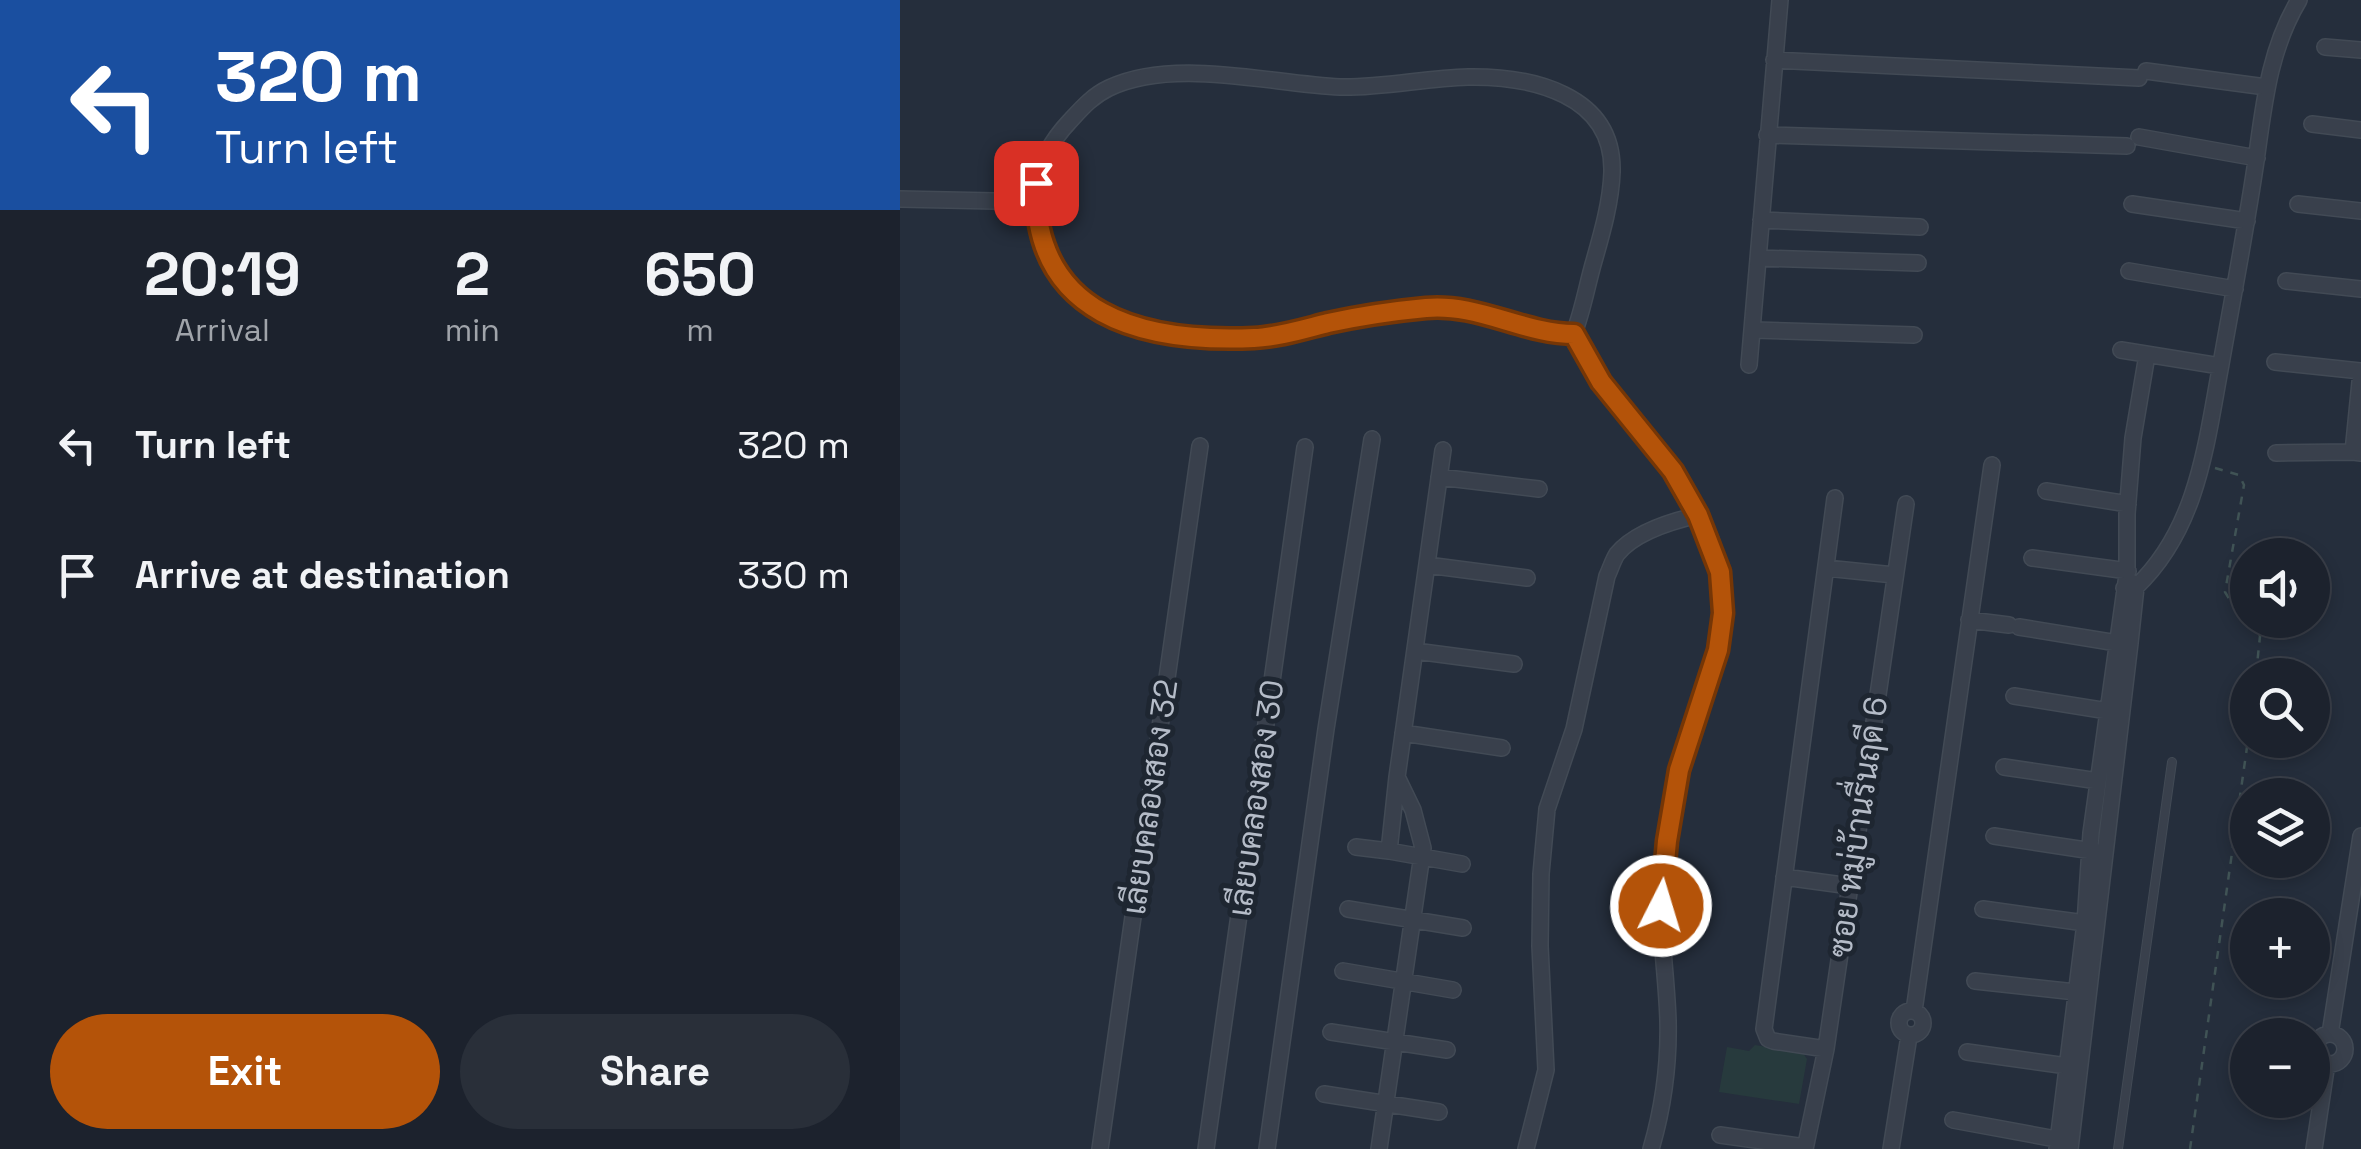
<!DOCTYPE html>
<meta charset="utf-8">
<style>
:root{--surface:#1c222d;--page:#292f39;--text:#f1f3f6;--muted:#a0a4aa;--line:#3a3f49;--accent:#b45309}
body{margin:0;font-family:"Space Grotesk",Sarabun,sans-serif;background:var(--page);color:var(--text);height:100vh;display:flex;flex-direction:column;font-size:38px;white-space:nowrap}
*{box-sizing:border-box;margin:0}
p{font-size:32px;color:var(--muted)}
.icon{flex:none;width:55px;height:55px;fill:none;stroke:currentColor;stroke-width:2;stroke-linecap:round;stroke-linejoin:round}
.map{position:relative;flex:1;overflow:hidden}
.sheet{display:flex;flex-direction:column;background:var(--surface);width:900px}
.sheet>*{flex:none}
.guide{background:#1a4fa0;color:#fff;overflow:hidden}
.controls{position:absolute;left:1330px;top:538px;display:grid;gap:20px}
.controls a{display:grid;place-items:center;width:100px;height:100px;border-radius:50%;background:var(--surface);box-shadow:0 5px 15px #0003,0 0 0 2px var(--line);font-size:50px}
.pin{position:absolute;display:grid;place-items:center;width:85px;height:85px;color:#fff;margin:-42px;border-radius:20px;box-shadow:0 5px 15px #0006}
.me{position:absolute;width:110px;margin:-55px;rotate:5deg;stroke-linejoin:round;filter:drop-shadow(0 0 8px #0008)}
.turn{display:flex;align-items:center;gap:35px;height:210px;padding:0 50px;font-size:45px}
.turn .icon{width:130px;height:130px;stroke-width:2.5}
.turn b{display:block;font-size:70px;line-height:85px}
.eta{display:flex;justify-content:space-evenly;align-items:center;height:170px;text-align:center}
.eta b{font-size:60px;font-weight:700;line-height:70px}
.action{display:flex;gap:20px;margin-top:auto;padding:20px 50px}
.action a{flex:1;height:115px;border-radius:60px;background:var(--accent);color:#fff;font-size:40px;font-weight:700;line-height:115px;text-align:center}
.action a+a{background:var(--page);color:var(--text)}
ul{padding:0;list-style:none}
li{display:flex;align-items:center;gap:30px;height:130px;padding:0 50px}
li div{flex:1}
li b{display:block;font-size:38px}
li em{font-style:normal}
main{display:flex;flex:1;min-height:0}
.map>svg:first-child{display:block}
</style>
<main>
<section class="sheet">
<div class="guide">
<div class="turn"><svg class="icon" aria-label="left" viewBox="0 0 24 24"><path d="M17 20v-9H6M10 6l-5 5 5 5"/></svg><div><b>320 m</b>Turn left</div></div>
</div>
<div class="eta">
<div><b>20:19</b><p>Arrival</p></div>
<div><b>2</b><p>min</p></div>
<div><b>650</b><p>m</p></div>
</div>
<ul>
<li><svg class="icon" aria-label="left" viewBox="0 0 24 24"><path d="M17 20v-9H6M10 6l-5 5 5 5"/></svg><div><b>Turn left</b></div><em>320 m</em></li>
<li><svg class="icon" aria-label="arrive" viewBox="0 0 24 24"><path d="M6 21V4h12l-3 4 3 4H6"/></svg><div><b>Arrive at destination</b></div><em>330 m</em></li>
</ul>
<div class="action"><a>Exit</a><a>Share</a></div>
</section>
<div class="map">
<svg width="1461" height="1149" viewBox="0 0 1461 1149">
<rect width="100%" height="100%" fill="#252e3c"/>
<!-- green -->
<path fill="#273a3d" d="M855,1045L903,1053L907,1059L899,1104L819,1092L827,1047L849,1051Z"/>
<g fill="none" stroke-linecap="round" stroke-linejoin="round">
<!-- lane casing -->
<g stroke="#424a55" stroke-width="10">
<path id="lane" d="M1218,1149L1272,762"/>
</g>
<!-- street casing -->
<g stroke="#424a55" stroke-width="18">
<path id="street" d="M1425,47L1461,50
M874,60L1239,78
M1246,71L1366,87
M1412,124L1461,130
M867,135L1227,146
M1239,137L1357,158
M0,199L135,202
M1232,204L1347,221
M1398,204L1461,211
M861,220L1020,227
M859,258L1018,263
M1229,271L1335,289
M1386,281L1461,289
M854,330L1014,335
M674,333C624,334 578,304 527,308C425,316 341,359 237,327C144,298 98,198 169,122C181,109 192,96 209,88C274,57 371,84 440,87C483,88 525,78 568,77C631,76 714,94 712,172C711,202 702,233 694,261C687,285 683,310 674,333C684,351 693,370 705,386C747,443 807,499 820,572C834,655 786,729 772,809C766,841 761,874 761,907C761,945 767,983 768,1021C769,1064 763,1108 751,1149
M1221,350L1320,366
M1375,362L1461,371
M849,365L880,0
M1461,372L1453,452L1461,453
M1376,453L1453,452
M539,477L639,489
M1146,491L1228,504
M1132,558L1228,571
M527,565L627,578
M926,568L994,575
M1224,588L1236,587C1298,528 1306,444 1321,364C1333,296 1346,229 1356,161C1364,104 1369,50 1399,0
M1069,620L1109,625
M1119,627L1217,643
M515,651L614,664
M1114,696L1214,712
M503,733L602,748
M1104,767L1198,781
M497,777L489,851L562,864
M1094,836L1199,852
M456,847L489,851
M884,877L950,886
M448,909L563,928
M1083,909L1185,923
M443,971L553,990
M1075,981L1185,993
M999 1023a12 12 0 1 1 24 0a12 12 0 1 1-24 0Z
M1014,1011L1092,465
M431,1032L547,1050
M1430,1034L1461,836
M1415 1049a15 15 0 1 1 30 0a15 15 0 1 1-30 0Z
M926,1049L873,1041L868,1039L864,1029L935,498
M1067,1052L1167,1066
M424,1094L539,1112
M1053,1120L1167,1141
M820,1135L905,1147
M200,1149L300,446
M306,1149L405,447
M367,1149L426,729L472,439
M479,1149L523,848L513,810L497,777L543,450
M626,1149L646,1070L640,946L641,874L647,809L674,729L707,576C710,570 713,560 717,554C735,532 772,521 799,515
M905,1149L926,1049L1006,504
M991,1149L1009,1036
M1157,1149L1185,923L1191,833L1227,575V514L1233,438L1247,355
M1170,1149L1230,643L1236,587L1233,583
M1414,1149L1427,1063"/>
</g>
<!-- path -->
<path stroke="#405355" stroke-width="2.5" stroke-dasharray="8 8" stroke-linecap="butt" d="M1315,468L1339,475L1344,485L1325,592L1333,605L1348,615
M1353,620L1360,636L1356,675
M1290,1149L1348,740"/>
<!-- lane -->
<use href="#lane" stroke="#39404c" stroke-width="8"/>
<!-- street -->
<use href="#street" stroke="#39404c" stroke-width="15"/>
</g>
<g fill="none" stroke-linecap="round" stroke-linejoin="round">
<!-- route casing -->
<g stroke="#753606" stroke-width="25">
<path id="route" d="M136,183C132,316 243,343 354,338C379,337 404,329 428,323C460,316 494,311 526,308C578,303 624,334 674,334L701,382L773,471L798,515L820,572L823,613L818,650L779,770L767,841L761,906"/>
</g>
<!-- route -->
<use href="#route" stroke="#b45309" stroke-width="18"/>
</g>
<g text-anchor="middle" stroke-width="10" stroke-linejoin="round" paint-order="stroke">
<!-- street labels -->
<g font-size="32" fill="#b5bcc8" stroke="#1e2631">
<text transform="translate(250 797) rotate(-82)" y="11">เลียบคลองสอง 32</text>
<text transform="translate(356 798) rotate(-82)" y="11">เลียบคลองสอง 30</text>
<text transform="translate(958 827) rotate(-82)" y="11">ซอย หมู่บ้านรื่นฤดี 6</text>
</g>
</g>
</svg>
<div class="controls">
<a><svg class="icon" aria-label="sound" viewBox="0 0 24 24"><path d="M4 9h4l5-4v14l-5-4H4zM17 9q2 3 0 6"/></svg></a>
<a><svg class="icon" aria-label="search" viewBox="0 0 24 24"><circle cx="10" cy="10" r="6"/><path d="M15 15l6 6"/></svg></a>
<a><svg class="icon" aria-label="layers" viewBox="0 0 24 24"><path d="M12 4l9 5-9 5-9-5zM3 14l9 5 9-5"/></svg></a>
<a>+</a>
<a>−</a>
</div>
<div class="pin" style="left:136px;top:183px;background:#d93025"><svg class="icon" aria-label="arrive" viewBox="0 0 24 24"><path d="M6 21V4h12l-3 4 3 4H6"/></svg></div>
<svg class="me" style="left:761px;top:906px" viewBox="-20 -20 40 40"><circle r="17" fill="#b45309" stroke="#fff" stroke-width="3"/><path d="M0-11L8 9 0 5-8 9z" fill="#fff"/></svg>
</div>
</main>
